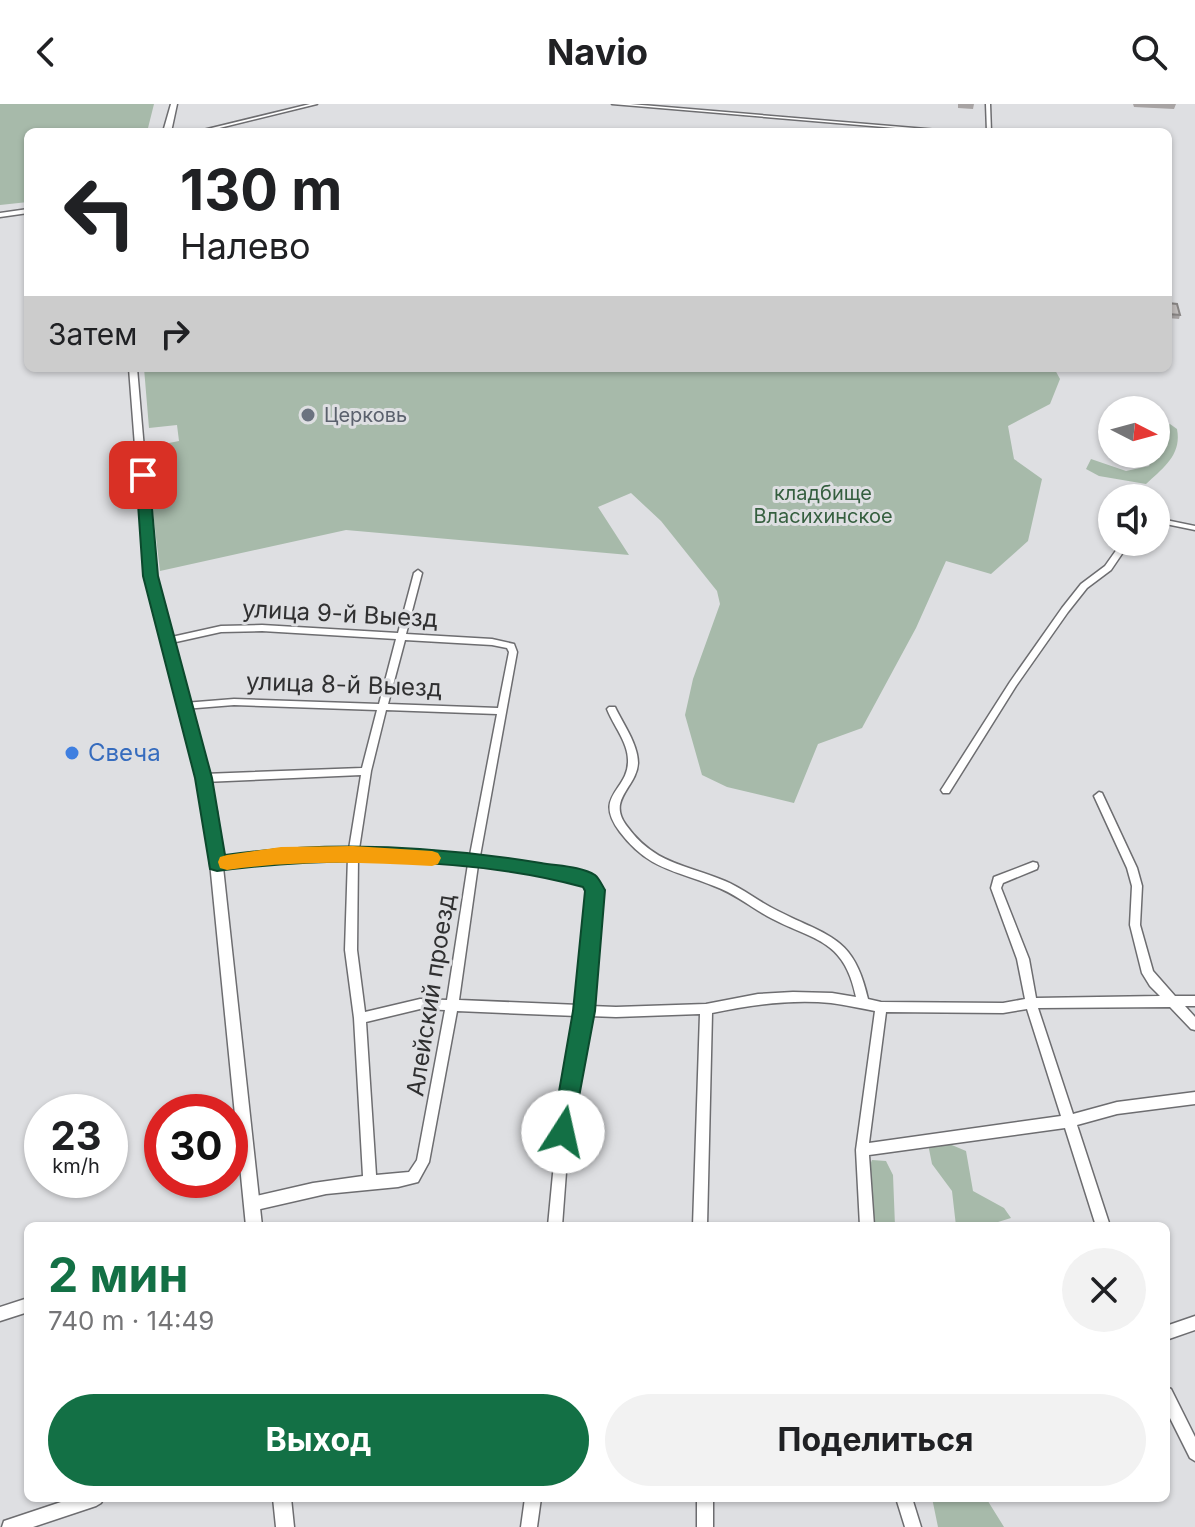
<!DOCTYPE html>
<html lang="ru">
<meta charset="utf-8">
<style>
:root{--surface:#fff;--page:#f2f2f2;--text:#202124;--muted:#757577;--accent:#137045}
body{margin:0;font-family:Inter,sans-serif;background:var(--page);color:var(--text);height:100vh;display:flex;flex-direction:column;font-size:30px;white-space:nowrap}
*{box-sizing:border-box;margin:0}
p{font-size:26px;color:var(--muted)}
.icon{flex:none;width:44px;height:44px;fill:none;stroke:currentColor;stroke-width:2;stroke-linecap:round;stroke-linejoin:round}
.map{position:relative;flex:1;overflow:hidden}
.details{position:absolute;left:24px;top:1118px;width:1146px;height:280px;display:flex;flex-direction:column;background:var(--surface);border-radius:12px;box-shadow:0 2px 6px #0004}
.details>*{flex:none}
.guide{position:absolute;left:24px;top:24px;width:1148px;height:244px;border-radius:12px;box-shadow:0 2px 6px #0004;background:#fff;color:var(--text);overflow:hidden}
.needle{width:52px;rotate:96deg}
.fabs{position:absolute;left:1098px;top:292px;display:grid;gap:16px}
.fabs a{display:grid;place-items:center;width:72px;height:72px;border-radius:50%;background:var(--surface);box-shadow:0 2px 6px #0004;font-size:40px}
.speed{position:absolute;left:24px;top:990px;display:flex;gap:16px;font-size:40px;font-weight:700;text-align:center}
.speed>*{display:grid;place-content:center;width:104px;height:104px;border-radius:50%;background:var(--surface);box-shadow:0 2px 6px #0004;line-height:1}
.speed small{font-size:20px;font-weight:400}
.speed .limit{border:12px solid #d22;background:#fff;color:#111}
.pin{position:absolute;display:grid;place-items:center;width:68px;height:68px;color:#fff;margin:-34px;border-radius:16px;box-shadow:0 4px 12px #0006}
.me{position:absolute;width:88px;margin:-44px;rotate:10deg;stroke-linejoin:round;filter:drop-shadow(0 0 6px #0008)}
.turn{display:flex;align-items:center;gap:28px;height:168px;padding:0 24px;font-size:36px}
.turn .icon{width:104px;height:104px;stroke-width:2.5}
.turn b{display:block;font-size:56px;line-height:68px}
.then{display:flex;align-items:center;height:76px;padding:0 24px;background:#0003;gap:16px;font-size:30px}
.round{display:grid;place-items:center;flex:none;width:84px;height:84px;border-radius:42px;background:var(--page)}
.headline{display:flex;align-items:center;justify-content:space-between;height:136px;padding:0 24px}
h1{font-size:48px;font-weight:700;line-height:60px;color:var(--accent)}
.cta{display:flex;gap:16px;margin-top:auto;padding:16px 24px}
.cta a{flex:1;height:92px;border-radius:48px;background:var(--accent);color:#fff;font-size:32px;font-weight:700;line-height:92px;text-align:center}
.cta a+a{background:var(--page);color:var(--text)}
header{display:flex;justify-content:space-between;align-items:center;height:104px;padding:0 24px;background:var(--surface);font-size:36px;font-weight:700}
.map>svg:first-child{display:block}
</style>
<header><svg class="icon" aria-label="back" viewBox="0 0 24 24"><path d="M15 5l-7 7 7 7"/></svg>Navio<svg class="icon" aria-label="search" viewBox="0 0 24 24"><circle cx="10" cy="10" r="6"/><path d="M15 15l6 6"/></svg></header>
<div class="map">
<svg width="1195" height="1423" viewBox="0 0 1195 1423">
<rect width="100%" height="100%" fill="#dedfe2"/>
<!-- green -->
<path fill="#a7baaa" d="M0,0H154L147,28H28V98L0,101Z
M144,264H1054L1060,275L1050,300L1008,322L1014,355L1042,375L1028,437L991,470L946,457L916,524L862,624L818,640L794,699L727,683L702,671L685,611L693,575L720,500L717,487L661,417L631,389L598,403L629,451L346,426L160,467L147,357L169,339L179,337L177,321L149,324Z
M1170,320L1177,325C1182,351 1163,364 1146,380L1099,372L1086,365L1091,355L1126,367L1149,362L1153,350H1156C1156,335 1157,329 1170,320Z
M926,1030L966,1047L973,1087L1004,1104L1011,1114L985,1122H956L952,1087L932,1060Z
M872,1056L886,1057L893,1071L895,1122H869L867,1067Z
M932,1394H986L1004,1423H938Z"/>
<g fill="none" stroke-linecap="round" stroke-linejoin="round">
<!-- minor casing -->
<g stroke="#6d6d70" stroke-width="3">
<path id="minor" d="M310,0H317L203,28H195Z
M612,0H630L962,28H943Z
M986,0H990L991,28H987Z
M1156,414L1195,422V426L1156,418Z
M1122,438H1130L1111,466L1087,484L1068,508L1016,582L949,689H943L941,686L943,683L1010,578L1062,504L1081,480L1105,462Z
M418,466L422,469L406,530L492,535L514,540L517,548L480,752L554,764L593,774L600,786L590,902L616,903L706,900L758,890L793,888L832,889L856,893C844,833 812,837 767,812C749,802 734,789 714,782C674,766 648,765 620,728C592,691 629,687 628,656C628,638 613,621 607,605L609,603H615C623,620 638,640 638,659C637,683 607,695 626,721C654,760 684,760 725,777C744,785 759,798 778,807C829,833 854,832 868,895L881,898L1003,899L1025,895L1017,855L991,784L994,773L1033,758L1037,759L1038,762L1037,765L1003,779L1001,784L1029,855L1036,894L1160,892L1150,882L1142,869L1130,821L1132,782L1127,764L1094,692L1099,688L1102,689L1137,764L1142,782L1140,821L1153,867L1175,892H1195V902H1185L1195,913V926L1191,925L1170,903L1038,904L1073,1010L1117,998L1195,988V1000L1117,1010L1077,1021L1110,1122H1096L1065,1024L869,1051L874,1122H860L856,1046L875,907C860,904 846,901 831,899C791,895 751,901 712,909L707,1122H693L700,910L616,913L589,912L569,1028L562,1122H548L557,1028L577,912L457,907L429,1058L418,1078L398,1083L326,1090L252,1107L247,1105L245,1100L247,1095L252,1093L313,1079L363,1072L354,914L345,846L348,753L275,755L217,763L213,762L212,759L213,756L217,755L275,746L349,745L361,671L204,678L199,674L204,670L362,664L377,606L234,601L184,605L179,602L184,599L234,595L379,600L396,535L262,527L221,528L167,540L163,537L167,534L221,522L262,521L398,529L414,469ZM405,536L492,541L507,544L509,548L498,604L388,600ZM386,606L497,610L470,751L359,745L371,667ZM358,753L468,760L447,896L420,895L365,908L357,846ZM478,761L554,773L586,781L590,787L579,901L459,896ZM420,905L445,906L417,1056L409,1068L376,1071L366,918ZM1027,905L1061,1012L869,1039L886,908L1003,909Z
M28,1194V1208L0,1217V1203Z
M1195,1212V1226L1166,1236V1222Z
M1166,1283L1171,1285L1195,1333V1357L1190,1354L1166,1306Z
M73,1394H104L101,1399L96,1402L33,1423H2L4,1417Z
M525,1394H541L537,1423H521Z
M697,1394H713V1423H697Z
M896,1394H912L921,1423H905Z"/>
</g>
<!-- tertiary casing -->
<g stroke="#6d6d70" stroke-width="3">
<path id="tertiary" d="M129,264H137L155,472L217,708L262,1122H246L205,708L145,472Z
M273,1394H291L294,1423H276Z"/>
</g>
<!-- trunk casing -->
<g stroke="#6d6d70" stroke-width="3">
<path id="trunk" d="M171,0H177L171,28H163Z
M28,105V109L0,113V109Z"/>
</g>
<!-- minor -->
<use href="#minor" fill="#fff" fill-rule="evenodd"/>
<!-- tertiary -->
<use href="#tertiary" fill="#fff" fill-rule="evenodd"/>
<!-- trunk -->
<use href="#trunk" fill="#fff" fill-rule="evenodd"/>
</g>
<!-- wall -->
<path fill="#a7a3a3" d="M958,0H974L973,5L958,4Z
M1133,0H1176L1174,5L1134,3Z
M1168,199L1180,211L1179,215L1168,214Z"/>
<!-- building -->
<path fill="#c2bebd" stroke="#888584" stroke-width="2" d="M1168,199L1177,200L1180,211L1168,210Z"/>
<!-- route -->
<path fill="#137045" stroke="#0c492d" stroke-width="2" d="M143,367L149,371L158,472L212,674L225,751C330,736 437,742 541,759C557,762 581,762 595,771C599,774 602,781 605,786L595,907L571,1036L563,1039L555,1036L552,1028L573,907L585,787L583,783C475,753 326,752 217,767L210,765L195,674L143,472L136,371Z"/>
<!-- slow -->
<path fill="#f59e0b" d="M353,742L432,747L438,749L441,754L438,760L432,762C362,758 296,756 227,766L220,764L218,758L220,753L227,751L281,743Z"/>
<!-- markers -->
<circle fill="#6b7280" stroke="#dedfe2" stroke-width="3" cx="308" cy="311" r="8"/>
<circle fill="#3f7fe0" stroke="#dedfe2" stroke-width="3" cx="72" cy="649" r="8"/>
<g text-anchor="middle" stroke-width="6" stroke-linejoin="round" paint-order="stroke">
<!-- far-worship labels -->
<g font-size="20" fill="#5b616d" stroke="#dedfe2" text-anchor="start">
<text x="324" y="318">Церковь</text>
</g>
<!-- far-park labels -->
<g font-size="20" fill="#355f3f" stroke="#dedfe2">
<text x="823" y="396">кладбище<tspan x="823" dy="23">Власихинское</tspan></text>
</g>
<!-- street labels -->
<g font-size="24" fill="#303031" stroke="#dedfe2">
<text transform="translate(340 510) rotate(3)" y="8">улица 9-й Выезд</text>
<text transform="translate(344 581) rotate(2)" y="8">улица 8-й Выезд</text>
<text transform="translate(431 891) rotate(-81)" y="8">Алейский проезд</text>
</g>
<!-- shop labels -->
<g font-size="24" fill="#366cbe" stroke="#dedfe2" text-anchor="start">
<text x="88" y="657">Свеча</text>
</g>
</g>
</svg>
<div class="fabs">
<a><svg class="needle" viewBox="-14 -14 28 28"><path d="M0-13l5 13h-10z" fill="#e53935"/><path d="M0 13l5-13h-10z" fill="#757577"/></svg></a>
<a><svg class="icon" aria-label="sound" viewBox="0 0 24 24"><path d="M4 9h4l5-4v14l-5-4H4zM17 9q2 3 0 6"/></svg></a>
</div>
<div class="speed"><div>23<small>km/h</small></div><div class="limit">30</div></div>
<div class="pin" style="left:143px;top:371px;background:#d93025"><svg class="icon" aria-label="arrive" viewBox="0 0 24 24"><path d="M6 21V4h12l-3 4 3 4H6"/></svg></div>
<svg class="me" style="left:563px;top:1028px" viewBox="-20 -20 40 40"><circle r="19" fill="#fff"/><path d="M0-13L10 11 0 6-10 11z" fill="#137045"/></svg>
<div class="guide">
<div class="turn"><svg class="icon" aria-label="left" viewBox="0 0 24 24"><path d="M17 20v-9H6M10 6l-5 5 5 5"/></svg><div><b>130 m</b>Налево</div></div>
<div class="then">Затем<svg class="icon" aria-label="right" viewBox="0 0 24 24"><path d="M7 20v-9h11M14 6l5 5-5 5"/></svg></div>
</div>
<section class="details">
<div class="headline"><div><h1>2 мин</h1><p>740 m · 14:49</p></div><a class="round"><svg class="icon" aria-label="close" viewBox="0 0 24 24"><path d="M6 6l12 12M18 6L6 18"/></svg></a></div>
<div class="cta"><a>Выход</a><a>Поделиться</a></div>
</section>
</div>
